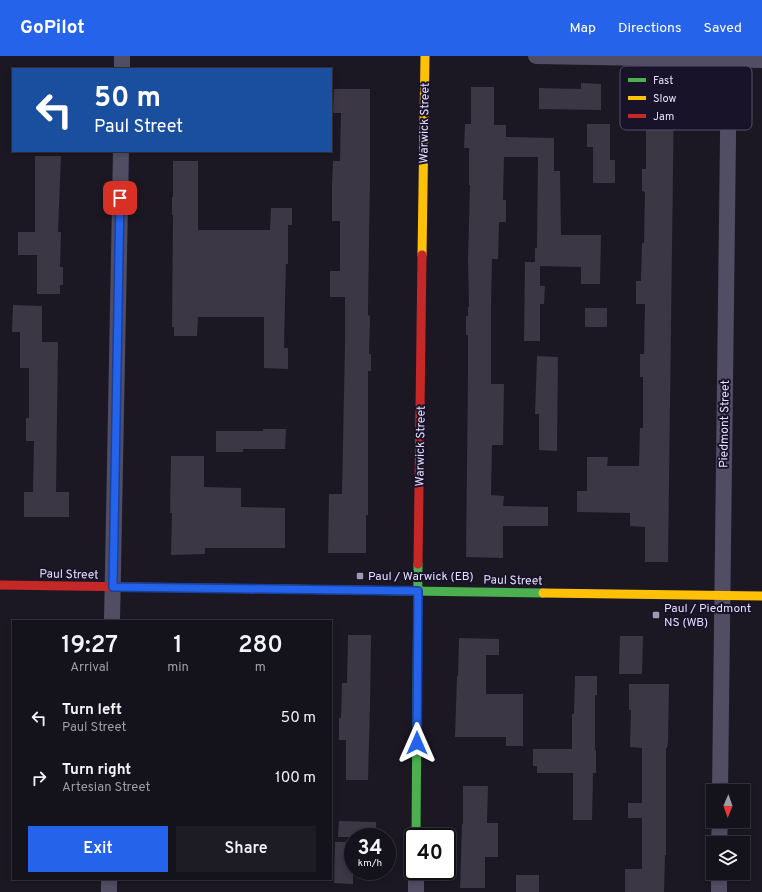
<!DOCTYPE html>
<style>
:root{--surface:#14121b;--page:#1d1b24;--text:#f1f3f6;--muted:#9d9ea3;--line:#33323a;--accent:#2563eb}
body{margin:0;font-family:Overpass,sans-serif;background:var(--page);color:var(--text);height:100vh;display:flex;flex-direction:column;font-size:15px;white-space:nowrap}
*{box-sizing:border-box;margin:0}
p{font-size:13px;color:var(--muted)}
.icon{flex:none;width:22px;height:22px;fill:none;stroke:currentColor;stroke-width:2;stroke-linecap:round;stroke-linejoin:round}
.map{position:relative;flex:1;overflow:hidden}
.panel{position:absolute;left:12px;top:564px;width:320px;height:260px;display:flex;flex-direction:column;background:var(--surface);border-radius:0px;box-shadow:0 2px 6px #0003,0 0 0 1px var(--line)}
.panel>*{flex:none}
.top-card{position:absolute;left:12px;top:12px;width:320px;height:84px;border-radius:0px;box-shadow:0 2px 6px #0003,0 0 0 1px var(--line);background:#1a4fa0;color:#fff;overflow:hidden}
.needle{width:26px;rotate:182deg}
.fabs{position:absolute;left:706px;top:728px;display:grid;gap:8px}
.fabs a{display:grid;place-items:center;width:44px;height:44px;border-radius:0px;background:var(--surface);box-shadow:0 2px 6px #0003,0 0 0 1px var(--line);font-size:20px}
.speed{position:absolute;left:344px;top:772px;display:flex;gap:8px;font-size:20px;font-weight:700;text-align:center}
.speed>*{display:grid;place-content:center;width:52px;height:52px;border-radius:50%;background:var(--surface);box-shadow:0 2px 6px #0003,0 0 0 1px var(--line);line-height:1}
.speed small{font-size:10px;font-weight:400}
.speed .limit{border:2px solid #111;border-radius:6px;background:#fff;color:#111}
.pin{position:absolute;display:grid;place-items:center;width:34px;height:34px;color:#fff;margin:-17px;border-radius:8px;box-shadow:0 2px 6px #0006}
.me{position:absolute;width:44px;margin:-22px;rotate:0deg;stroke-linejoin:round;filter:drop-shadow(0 0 3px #0008)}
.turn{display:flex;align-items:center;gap:14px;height:84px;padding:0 16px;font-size:18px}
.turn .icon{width:52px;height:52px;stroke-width:2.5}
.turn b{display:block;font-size:28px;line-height:34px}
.eta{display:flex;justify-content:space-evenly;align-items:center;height:68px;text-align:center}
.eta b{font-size:24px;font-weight:600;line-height:28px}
.button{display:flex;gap:8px;margin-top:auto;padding:8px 16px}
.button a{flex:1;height:46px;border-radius:0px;background:var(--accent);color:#fff;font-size:16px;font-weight:600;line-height:46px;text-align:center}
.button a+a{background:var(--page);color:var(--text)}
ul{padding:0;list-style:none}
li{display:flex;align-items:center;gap:12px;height:60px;padding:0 16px}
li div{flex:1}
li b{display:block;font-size:15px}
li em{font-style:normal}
header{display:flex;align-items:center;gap:24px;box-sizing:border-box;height:56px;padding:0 20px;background:var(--accent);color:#fff}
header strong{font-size:19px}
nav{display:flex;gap:22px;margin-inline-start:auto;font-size:14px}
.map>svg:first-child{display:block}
</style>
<header>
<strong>GoPilot</strong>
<nav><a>Map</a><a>Directions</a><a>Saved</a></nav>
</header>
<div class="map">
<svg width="762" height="836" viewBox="0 0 762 836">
<rect width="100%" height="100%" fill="#1b1824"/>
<!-- building -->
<path fill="#3b3745" d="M581,27L601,28V54L539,53V32L581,33Z
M471,31H494V69H506V81L554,82V115H560L561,179H601L600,228H581V211L540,210V230H545L544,248H540V285H524L525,206H535V192H537L538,101H504L503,144H506V166H499L498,203H492L491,251V328H504L503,389H492L491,439L504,440L503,450L548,451V470H503V502L466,501L468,315V279H466V260H468V251H469L468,203L470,129H469V92H464L465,68H471Z
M334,33H370V120L368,250V259L370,260L369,298H371V315H368V459H366V497H328L329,438H342L345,288V241H330V215H340V165H332V127L333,105H340L341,57H333Z
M638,35H674L668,506H645V471L630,470V457L577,456V435H587V401H608L607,410H639L640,372H643V321H640V298H644L645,248H636V225H641L642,187H644L645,136L642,135V113H646V58H638Z
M587,68H610V104H615V127H593V91H587Z
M35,100H61L58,176H61L60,211H63V229H60V238H37V199H18V176H35Z
M173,105H198V174H270L271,152H292V169H288V208H286L285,245L284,292H288V313L264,312V261H198L197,280H174V271H172L173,159H172V141H173Z
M13,249L42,250V286H58L56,436H69V461H24V436H33L34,385H26V362H29V312H20V276H12Z
M585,252H607V271H585Z
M537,300L558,301L557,395L539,394V358H535Z
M263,373H286L285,393H243V396H216V375H263Z
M171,400H204V431L241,432V451L285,452V492H205V498L171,499L172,457H170Z
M348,579H371L370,650L368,724H346V684H339V662H341L342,627H347Z
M620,580H643L642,618H619Z
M459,582L499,583V599H486V638H523V690H506V681H455L457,620H458Z
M575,620H597V639H595V694H596V717H593L592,764H573V717H537V710H533V693H572V658H574Z
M629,628H669L668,686L667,692H666V799H665L664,836H625V813H642V762H628V747H642V692L630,691L631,654H629Z
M463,730H488L487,767H498V801H485V832H460L462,768H463Z
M339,765L376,766V781H338Z
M335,786H353V828L334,827Z
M516,819H539V836H516Z"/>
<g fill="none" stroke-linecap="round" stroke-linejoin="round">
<!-- street -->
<path stroke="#514e64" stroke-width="16" d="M536,0L762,4
M122,13V0
M112,565L121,95
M720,735L729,0
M719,787L720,765
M109,836V823
M416,836V815
M719,836V817"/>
<!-- fast -->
<path stroke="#4caf50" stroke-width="9" d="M280,533L543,537
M416,781L418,508"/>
<!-- slow -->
<path stroke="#ffc107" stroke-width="9" d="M422,199L425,0
M543,537L762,540"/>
<!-- jam -->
<path stroke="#c62828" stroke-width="9" d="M418,508L422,199
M0,529L280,533"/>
</g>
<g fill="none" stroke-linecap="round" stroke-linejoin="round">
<!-- route casing -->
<g stroke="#184099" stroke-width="10">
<path id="route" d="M120,142L113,531L418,535L417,687"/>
</g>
<!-- route -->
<use href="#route" stroke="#2563eb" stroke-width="7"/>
</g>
<!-- markers -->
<g fill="#9e99b0" stroke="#191329" stroke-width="1.5">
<rect x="356" y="516" width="8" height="8" rx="2"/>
<rect x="652" y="555" width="8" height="8" rx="2"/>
</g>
<g text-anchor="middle" stroke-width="4" stroke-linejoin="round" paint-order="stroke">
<!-- street labels -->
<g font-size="12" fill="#e5defc" stroke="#191329">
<text transform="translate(424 67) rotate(-89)" y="4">Warwick Street</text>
<text transform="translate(724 368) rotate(-89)" y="4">Piedmont Street</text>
<text transform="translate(420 390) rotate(-89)" y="4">Warwick Street</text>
<text transform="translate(69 518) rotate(1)" y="4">Paul Street</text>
<text transform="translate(513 524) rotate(1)" y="4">Paul Street</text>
</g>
<!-- poi labels -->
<g font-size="12" fill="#e5defc" stroke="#191329" text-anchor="start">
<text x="368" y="524">Paul / Warwick (EB)</text>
<text x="664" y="556">Paul / Piedmont<tspan x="664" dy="14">NS (WB)</tspan></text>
</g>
</g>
<!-- legend -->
<rect x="620" y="10" width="132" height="64" rx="6" fill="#191329" stroke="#565068" stroke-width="1"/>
<rect x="628" y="22" width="18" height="4" fill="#4caf50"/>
<rect x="628" y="40" width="18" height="4" fill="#ffc107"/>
<rect x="628" y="58" width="18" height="4" fill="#c62828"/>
<g font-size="11" fill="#e5defc">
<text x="653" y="28">Fast</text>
<text x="653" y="46">Slow</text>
<text x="653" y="64">Jam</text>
</g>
</svg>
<div class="fabs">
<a><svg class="needle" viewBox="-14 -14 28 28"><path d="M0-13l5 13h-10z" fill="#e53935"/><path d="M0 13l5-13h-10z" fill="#9d9ea3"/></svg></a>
<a><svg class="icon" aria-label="layers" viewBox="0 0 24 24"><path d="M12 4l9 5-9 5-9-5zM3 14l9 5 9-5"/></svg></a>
</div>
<div class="speed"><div>34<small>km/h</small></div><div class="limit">40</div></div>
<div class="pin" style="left:120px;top:142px;background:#d93025"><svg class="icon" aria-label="arrive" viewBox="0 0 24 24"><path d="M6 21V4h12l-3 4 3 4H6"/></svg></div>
<svg class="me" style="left:417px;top:687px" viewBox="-20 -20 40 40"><path d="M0-17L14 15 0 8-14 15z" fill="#2563eb" stroke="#fff" stroke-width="4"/></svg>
<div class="top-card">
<div class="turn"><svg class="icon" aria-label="left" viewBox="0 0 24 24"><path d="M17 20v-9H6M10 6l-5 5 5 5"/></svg><div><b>50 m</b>Paul Street</div></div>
</div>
<section class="panel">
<div class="eta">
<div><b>19:27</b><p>Arrival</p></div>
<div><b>1</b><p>min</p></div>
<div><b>280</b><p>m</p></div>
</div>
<ul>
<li><svg class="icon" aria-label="left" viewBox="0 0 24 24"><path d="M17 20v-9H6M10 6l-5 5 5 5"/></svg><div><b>Turn left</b><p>Paul Street</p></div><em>50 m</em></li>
<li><svg class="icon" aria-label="right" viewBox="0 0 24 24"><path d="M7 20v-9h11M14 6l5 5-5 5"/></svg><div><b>Turn right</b><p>Artesian Street</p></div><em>100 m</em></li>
</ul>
<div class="button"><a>Exit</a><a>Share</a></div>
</section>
</div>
